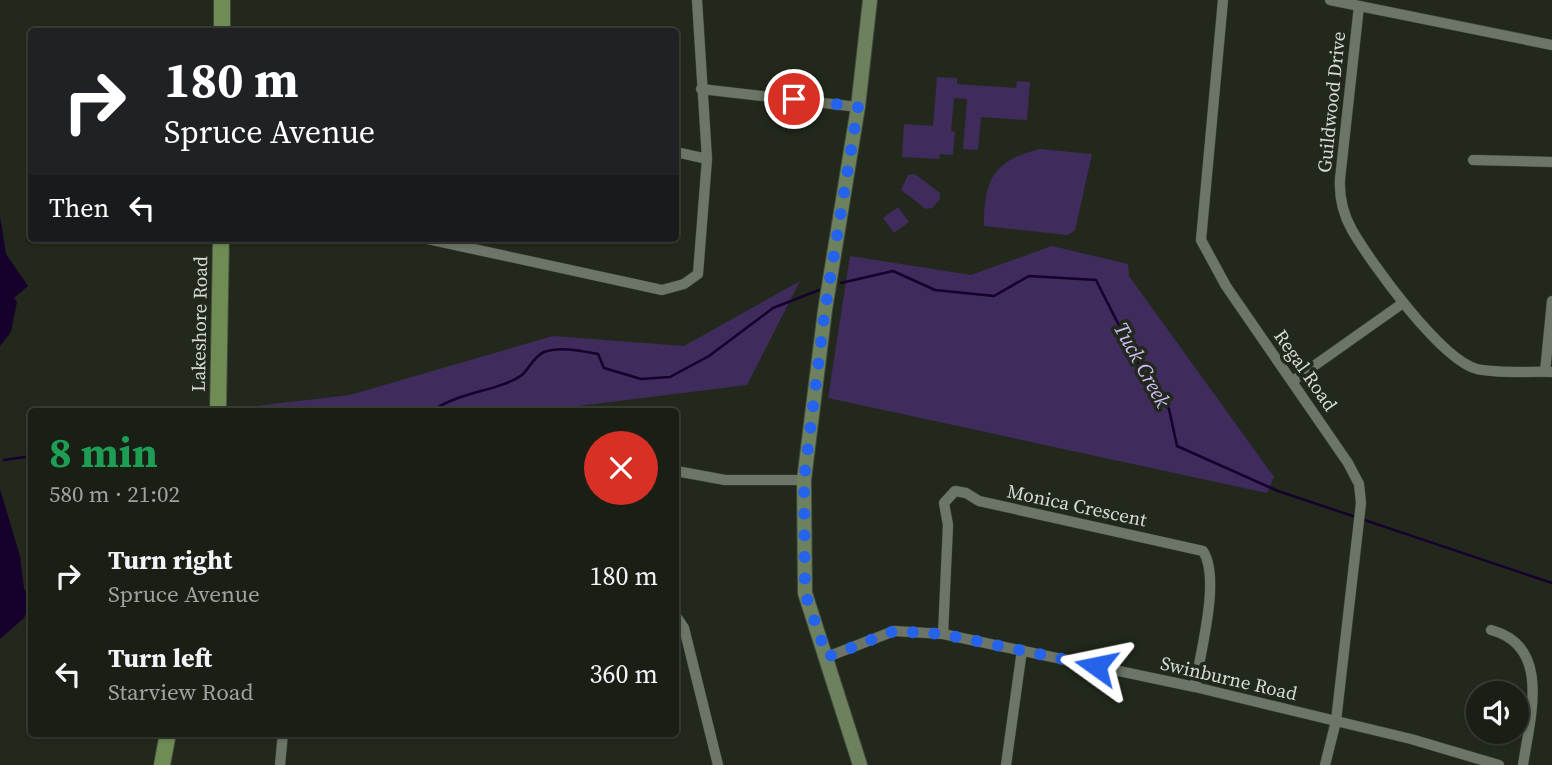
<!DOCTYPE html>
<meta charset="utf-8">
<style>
:root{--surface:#1a1f15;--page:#23271e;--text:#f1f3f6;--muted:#9fa2a0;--line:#383d34}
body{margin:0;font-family:"Source Serif 4",serif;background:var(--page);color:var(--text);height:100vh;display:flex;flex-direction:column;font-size:26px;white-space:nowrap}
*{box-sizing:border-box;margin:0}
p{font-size:23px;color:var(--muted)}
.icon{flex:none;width:38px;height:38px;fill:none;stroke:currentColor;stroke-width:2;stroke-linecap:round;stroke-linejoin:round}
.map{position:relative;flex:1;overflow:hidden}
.side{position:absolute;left:28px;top:408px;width:651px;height:329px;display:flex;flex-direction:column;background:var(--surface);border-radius:7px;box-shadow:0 2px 5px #0004,0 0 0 2px var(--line)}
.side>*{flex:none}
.guide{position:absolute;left:28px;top:28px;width:651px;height:214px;border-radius:7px;box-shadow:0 2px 5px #0004,0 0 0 2px var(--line);background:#202124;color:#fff;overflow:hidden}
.controls{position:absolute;left:1466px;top:681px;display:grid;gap:14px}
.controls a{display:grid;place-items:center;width:63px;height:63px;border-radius:50%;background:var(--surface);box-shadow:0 2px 5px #0004,0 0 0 2px var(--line);font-size:35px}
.pin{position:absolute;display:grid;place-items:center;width:60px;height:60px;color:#fff;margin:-30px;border:4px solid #fff;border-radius:50%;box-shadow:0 2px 7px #0007}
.me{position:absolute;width:77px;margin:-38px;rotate:282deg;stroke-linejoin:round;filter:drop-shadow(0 0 5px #0008)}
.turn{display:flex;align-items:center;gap:24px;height:147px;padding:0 21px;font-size:32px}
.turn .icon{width:91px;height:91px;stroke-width:2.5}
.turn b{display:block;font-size:49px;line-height:60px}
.then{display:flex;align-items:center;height:66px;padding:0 21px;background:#0003;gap:14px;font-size:26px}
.round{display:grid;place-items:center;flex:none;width:74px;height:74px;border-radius:37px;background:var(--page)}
.summary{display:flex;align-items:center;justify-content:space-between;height:119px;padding:0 21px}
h1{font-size:42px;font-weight:700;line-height:52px;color:#1e9e55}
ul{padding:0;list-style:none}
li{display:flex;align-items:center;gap:21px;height:98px;padding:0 21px}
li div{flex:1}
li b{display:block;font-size:26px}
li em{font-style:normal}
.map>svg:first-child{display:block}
</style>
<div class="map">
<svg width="1552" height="765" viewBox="0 0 1552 765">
<rect width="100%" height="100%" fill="#22291c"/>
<!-- green -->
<path fill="#3f2c5c" d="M937,77L957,78V84L1016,88L1017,81L1030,82L1027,120L981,117L978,150L963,149L967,99L954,98L951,131L955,132L953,155L940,154L939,159L902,157L904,124L933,126Z
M1040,149L1092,154L1075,230L1068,235L984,226C984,181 993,160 1040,149Z
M915,174L940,193V199L932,208L926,209L901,190L908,175Z
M898,207L909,222L894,233L883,218Z
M1052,246L1128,264L1129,276L1274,477L1267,493L828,398L850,256L971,275Z
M800,281L747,385L538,411H246L247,407L350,395L553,336L684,346Z"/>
<!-- water -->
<path fill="#16012d" d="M0,216L6,254L28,286L14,298L17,302L11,332L0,346Z
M0,489L20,556L24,589L32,600L24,618L0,639Z"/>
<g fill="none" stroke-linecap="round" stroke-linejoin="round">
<!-- stream -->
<path stroke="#16012d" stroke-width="2.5" d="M841,283L893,271L935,290L994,296L1029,276L1096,280L1142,371L1169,409L1177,446L1278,491L1552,583
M332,411L359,409L368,411
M432,411C460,391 500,391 522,375C530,368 533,357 544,352C560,346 582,351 598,354L604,368L641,379L670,377L709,356L773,308L819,290
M4,460L32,456"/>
<!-- street casing -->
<g stroke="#40473b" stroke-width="11">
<path id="street" d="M1223,0L1201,240L1226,286L1348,463L1359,484L1361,503L1336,721L1325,765
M1330,0L1552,45
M1359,6L1340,179C1339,197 1343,214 1352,230C1371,263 1441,360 1477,369C1500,374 1528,371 1552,372
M701,89L858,107
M676,152L707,159
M1473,160L1552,162
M423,238L662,290L684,284L698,274L707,159L697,0
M1545,372L1552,301
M1294,380L1403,303
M676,471L725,480H804
M676,616L684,628L718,765
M1491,630C1552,646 1530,717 1523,765
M943,634L948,525L944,503L955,491L966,493L979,501L1203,551C1221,578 1200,653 1195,687
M827,657L894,631L943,634L1195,687L1411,739L1499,765
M280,765L283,733
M1006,765L1022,650"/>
</g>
<!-- secondary casing -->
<g stroke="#40473b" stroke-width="16">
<path id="secondary" d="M860,765L805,593L804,480L825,310L858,107L870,0"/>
</g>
<!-- primary casing -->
<g stroke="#40473b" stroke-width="18">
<path id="primary" d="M222,32V0
M218,411L221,238
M162,765L168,733"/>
</g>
<!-- street -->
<use href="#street" stroke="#6c7566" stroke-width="10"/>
<!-- secondary -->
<use href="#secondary" stroke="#6e815e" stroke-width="14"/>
<!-- primary -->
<use href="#primary" stroke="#708c55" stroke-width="16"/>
</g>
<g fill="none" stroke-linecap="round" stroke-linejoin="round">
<!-- route -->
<path stroke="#2563eb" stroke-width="12" stroke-dasharray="0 21.6" d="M794,99L858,107L825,310L804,480L805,593L827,657L894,631L943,634L1096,666"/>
</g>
<g text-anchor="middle" stroke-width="7" stroke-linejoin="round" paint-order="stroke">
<!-- street labels -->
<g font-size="19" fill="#d7dcd3" stroke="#22291c">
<text transform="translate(1331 102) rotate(-84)" y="7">Guildwood Drive</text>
<text transform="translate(199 324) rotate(-89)" y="7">Lakeshore Road</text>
<text transform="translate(1306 370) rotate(55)" y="7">Regal Road</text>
<text transform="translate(1077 505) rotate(12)" y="7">Monica Crescent</text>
<text transform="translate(1229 678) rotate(13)" y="7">Swinburne Road</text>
</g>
<!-- water labels -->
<g font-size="21" font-style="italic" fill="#d1bef8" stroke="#22291c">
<text transform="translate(1142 365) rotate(61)" y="7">Tuck Creek</text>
</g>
</g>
</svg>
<div class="controls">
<a><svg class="icon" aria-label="sound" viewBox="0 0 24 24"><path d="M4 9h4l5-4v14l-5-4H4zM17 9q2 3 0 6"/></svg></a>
</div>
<div class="pin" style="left:794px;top:99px;background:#d93025"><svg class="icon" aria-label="arrive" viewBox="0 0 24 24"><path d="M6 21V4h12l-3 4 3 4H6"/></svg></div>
<svg class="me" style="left:1096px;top:666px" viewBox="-20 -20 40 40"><path d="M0-17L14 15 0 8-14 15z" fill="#2563eb" stroke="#fff" stroke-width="4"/></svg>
<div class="guide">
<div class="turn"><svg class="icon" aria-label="right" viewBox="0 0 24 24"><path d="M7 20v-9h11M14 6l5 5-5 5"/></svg><div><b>180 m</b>Spruce Avenue</div></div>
<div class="then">Then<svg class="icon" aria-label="left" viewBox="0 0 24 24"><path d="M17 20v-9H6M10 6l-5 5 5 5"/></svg></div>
</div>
<section class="side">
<div class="summary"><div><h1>8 min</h1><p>580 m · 21:02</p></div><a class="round" style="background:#d93025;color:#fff"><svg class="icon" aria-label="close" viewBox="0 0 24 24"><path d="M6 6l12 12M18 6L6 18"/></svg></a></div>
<ul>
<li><svg class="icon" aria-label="right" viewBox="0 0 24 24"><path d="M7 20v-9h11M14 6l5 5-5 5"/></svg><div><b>Turn right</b><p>Spruce Avenue</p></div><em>180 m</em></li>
<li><svg class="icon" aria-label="left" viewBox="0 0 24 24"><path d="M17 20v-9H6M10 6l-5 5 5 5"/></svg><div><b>Turn left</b><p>Starview Road</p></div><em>360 m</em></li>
</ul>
</section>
</div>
